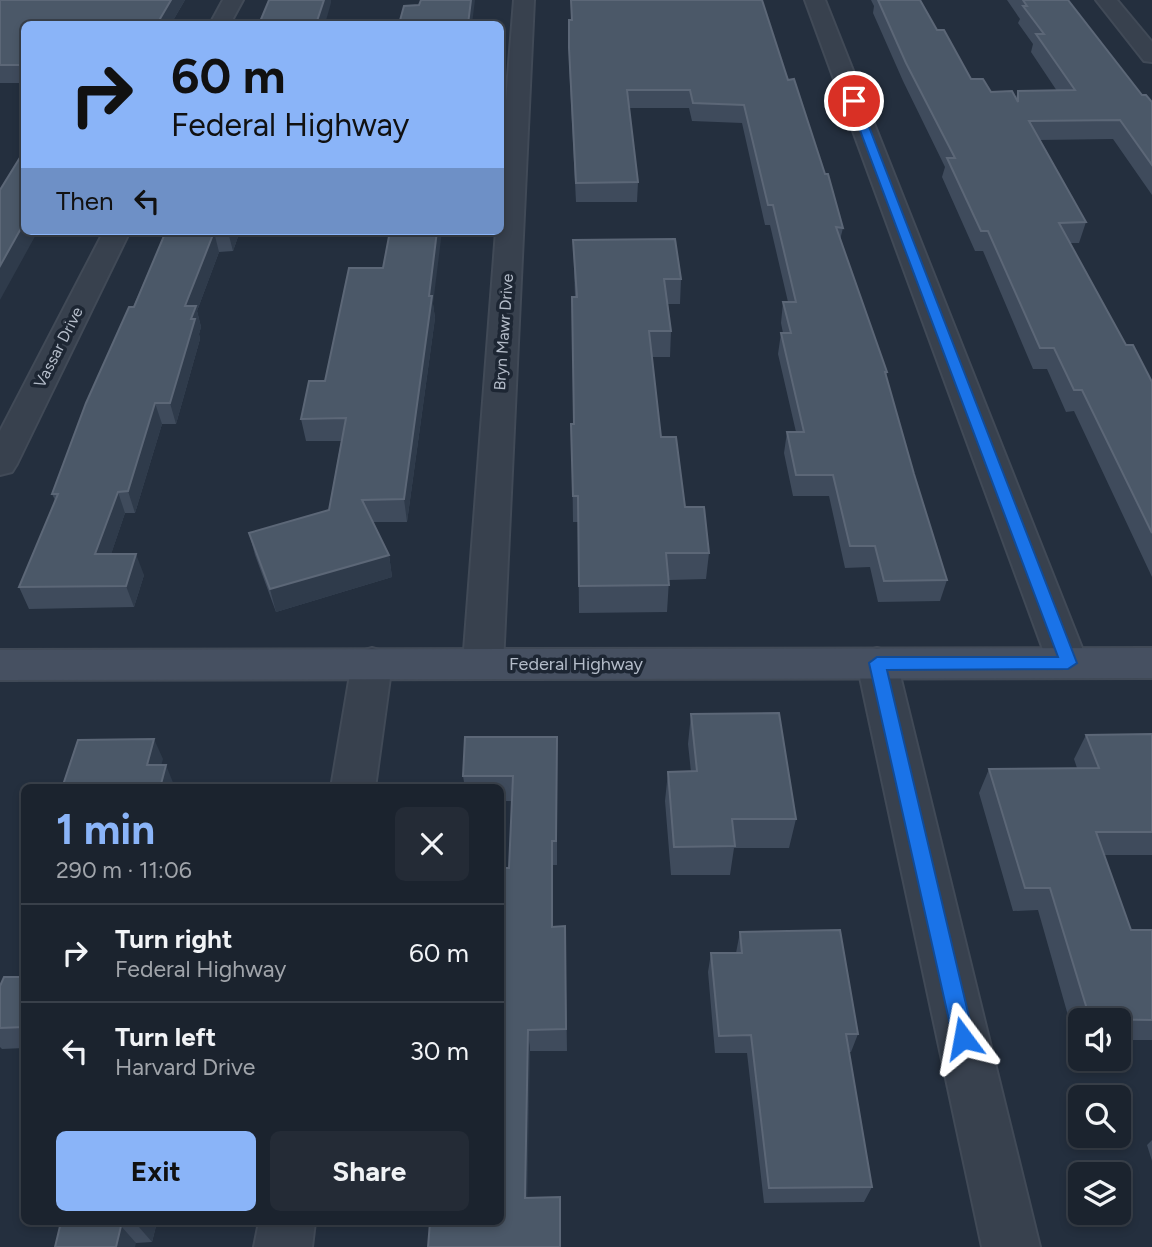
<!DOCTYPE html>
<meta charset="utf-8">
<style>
:root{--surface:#1b232e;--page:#242b36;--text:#f1f3f6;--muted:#a0a4aa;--line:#39404a;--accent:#8ab4f8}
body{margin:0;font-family:Figtree,sans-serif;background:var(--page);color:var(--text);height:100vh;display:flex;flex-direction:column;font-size:26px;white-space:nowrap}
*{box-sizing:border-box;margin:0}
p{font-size:23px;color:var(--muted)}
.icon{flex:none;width:38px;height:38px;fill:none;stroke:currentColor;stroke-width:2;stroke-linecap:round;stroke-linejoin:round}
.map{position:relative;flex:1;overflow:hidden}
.panel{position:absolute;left:21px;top:784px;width:483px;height:441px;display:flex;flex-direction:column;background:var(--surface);border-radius:10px;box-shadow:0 4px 10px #0003,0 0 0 2px var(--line)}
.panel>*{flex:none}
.banner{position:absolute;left:21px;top:21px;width:483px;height:214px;border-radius:10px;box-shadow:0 4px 10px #0003,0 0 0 2px var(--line);background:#8ab4f8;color:#111;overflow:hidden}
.tools{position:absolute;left:1068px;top:1008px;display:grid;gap:14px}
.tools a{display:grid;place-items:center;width:63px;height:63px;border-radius:10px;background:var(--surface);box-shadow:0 4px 10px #0003,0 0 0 2px var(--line);font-size:35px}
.pin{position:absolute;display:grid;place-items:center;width:60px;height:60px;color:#fff;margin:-30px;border:4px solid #fff;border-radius:50%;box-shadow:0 2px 7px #0007}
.me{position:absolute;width:77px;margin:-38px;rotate:347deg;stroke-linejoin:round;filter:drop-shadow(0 0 5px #0008)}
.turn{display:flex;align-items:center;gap:24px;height:147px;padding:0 35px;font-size:32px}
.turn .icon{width:91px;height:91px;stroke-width:2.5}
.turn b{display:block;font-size:49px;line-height:60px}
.then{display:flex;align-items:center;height:66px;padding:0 35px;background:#0003;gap:14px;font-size:26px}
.round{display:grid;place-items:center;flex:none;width:74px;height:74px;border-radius:10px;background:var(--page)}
.overview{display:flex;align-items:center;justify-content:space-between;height:119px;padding:0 35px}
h1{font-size:42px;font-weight:700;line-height:52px;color:var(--accent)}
.action{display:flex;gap:14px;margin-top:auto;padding:14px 35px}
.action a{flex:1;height:80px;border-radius:10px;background:var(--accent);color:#111;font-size:28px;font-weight:700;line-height:80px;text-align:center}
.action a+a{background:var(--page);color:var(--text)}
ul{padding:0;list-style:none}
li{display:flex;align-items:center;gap:21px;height:98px;padding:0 35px;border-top:2px solid var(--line)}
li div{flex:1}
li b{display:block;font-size:26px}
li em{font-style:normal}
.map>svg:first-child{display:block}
</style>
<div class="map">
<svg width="1152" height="1247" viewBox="0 0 1152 1247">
<rect width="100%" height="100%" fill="#242f3e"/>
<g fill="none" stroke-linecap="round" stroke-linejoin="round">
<!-- minor casing -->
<g stroke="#414a57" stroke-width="4">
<path id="minor" d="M223,0H243L230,24H210Z
M514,0H534L503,664L497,675L483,679L469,675L463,664L496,231H500V177Z
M805,0H825L1088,663L1082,674L1068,678L1054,674L1048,663Z
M1096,0H1117L1152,42V62L1144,61Z
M104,231H130L17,464L12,472L0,475V431Z
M372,648L386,652L392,663L375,788H331L352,663L358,652Z
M877,648L891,652L897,663L1040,1247H982L857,663L863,652Z
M259,1222H315L312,1247H254Z"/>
</g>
<!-- secondary casing -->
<g stroke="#414a57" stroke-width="4">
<path id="secondary" d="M1152,648V678L0,680V650Z"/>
</g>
<!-- minor -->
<use href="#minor" fill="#38414e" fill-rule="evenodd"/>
<!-- secondary -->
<use href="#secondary" fill="#465061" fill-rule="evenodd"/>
</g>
<!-- wall -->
<path fill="#3f4b5c" d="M0,0H185L171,24H24V83H0Z
M871,0H920L937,30L971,79L991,92L1016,98L1018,91H1057L1031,52L1033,44L1018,23L1020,19L1007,0H1068L1142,95L1152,102V195L1113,139L1039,140L1086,222L1079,243H1070L1126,345L1152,382V577L1074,411L1066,412L1047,369H1033L983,251H975L942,177L945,167L903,81L873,13L874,6Z
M569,20L788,80L843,228L840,240L887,372L886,377L914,474L947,580L940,601L878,602L870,567L845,568L829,496H793L784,453L787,432H796L778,354L781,333H783L781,323L783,302H788L770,225H765L742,123L692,121L689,108H629L638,182L637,202H576L569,65Z
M166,231H240L233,251L219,252L197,311L201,327L199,334L200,339L176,424H162L135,513H125L111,554L144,575L134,607L29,609L19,587L55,500L52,494Z
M573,240L681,279L680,304H668L671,331L670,357H652L661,437L685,507L709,553L706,579L669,580L667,612L579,613L578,522H573L572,450L571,424H574L575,297Z
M433,304L435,318L407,522H373L389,555L392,577L276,612L255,555L249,533L329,510L341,441H306L301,419L325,381Z
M691,714L796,819L789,848H734L730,875H671L665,801L668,772H691L688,744Z
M1152,734V855H1104L1131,930H1152V1040H1118V1020H1080V1040H1075L1038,910L1013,911L979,793L989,769L1077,768L1074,759L1086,735Z
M557,737V865H553V927L565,926L567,1051H530L509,868L512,801H500V788H465L463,776Z
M740,932L858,1034L851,1052H849L872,1187L864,1202L764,1203L747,1053H715L708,972L711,953H736Z
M24,977V1048L2,1049L0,1047V986Z
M1152,1140V1161L1147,1145Z
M61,1222H157L152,1242L136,1243Z"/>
<!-- shaded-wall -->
<path fill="#2f3b4b" d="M171,0H185L171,24H157Z
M324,0H331V3L325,24H316Z
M471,0H475L472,24H468Z
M24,223V231H38L0,300V266Z
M229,231H240L233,251L228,232Z
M437,231H442L433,304L435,318L407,522L404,499Z
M214,232L219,252L197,311L201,327L199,334L200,339L176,424L170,403L185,306Z
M155,403L162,424L135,513L128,491Z
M118,492L125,513L104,575L95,554Z
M136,554L144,575L134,607L126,586Z
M389,555L392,577L276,612L270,589Z
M154,739L163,759L156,785L147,765Z
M166,765L174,785V788H160Z
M528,1030L530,1051L527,1216L525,1198Z
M139,1222H157L152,1242L138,1226Z
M121,1226L136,1243L135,1247H116Z"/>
<!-- building -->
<path fill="#4b5868" stroke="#5c6777" stroke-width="2" d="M0,0H171L157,24H24V65H0Z
M269,0H324L316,24H259Z
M421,0H471L468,24H399L404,6L419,5Z
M571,0H762L788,80L794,79L825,174H828L843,228L836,227L887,372H885L914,474L947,580L884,581L875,546H850L833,475H796L787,432H804L781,333H791L783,302H796L773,205H768L744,105L693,103L690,90H627L638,182L576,183L569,48V20H572Z
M878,0H920L937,30H944L971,79H983L991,92L1012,91L1018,102V91L1075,90L1036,34H1044L1023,6H1027L1023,0H1068L1142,95H1146L1152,102V165L1120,120L1029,121L1086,222L1059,223L1126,345H1133L1152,382V533L1082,390H1074L1054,348H1040L988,231H981L947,158H955L906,63Z
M24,151V223L0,266V190Z
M166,231H229L214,232L185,306H196L191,319H195L170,403H155L128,491L118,492L95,554H136L126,586L19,587L58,494H52L86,403L129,307H134Z
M390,231H437L429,296H432L404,499L362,500L389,555L270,589L249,533L329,510L346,418L301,419L309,381H325L349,268H383Z
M675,239L681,279H664L671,331H649L661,437H676L685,507H704L709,553H666L669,585L579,586L578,496H573L571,424H574L572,297H577L573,240Z
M779,713L796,819H732L735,846L674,847L668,772L697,771L691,714Z
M1152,734V832H1096L1131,930H1152V1020L1090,1019L1050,888H1025L989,769L1099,768L1086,735Z
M465,737H557L556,841H552V927L565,926L566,1029L528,1030L525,1198L560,1197V1247H428L430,1222H500V868H509L513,776H463Z
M154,739L147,765H166L160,788H62L78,740Z
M840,930L858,1034H846L872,1187L769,1188L751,1035L719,1036L711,953H742L740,932Z
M4,977H24V1027L0,1028V986Z
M61,1222H139L138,1226H121L116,1247H55Z"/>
<!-- route -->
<path fill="#1a73e8" stroke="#114b97" stroke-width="2" d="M854,98L859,101L1077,663L1068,669L887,670L974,1038L971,1046L963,1049L956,1046L953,1038L869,663L877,657H1058L849,101Z"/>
<g text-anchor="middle" stroke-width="7" stroke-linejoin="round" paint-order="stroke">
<!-- far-street labels -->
<g font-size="16" fill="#b4bcc9" stroke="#1d2633">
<text transform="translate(503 332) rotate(-86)" y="6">Bryn Mawr Drive</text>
<text transform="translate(58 347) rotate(-63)" y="6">Vassar Drive</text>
</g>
<!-- street labels -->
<g font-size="18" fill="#b4bcc9" stroke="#1d2633">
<text x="576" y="670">Federal Highway</text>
</g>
</g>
</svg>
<div class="tools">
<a><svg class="icon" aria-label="sound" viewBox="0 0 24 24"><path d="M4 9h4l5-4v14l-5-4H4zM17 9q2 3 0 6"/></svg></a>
<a><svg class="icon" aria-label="search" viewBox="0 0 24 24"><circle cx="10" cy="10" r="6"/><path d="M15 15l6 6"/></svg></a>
<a><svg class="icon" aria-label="layers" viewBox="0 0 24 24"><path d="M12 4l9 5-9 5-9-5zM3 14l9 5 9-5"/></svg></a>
</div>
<div class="pin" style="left:854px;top:101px;background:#d93025"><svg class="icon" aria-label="arrive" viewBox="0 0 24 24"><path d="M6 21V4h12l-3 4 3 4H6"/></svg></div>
<svg class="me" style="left:963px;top:1038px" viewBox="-20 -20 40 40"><path d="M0-17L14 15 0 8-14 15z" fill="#1a73e8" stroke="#fff" stroke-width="4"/></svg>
<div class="banner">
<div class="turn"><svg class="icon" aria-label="right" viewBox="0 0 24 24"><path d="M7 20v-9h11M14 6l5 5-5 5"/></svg><div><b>60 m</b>Federal Highway</div></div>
<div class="then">Then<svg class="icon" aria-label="left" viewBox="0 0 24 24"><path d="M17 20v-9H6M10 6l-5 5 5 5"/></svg></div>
</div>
<section class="panel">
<div class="overview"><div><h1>1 min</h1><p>290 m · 11:06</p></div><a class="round"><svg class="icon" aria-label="close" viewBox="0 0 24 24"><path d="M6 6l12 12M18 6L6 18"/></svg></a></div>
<ul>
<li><svg class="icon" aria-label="right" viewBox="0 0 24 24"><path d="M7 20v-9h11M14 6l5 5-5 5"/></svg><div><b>Turn right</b><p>Federal Highway</p></div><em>60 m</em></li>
<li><svg class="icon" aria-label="left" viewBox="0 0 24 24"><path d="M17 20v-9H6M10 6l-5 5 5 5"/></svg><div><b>Turn left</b><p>Harvard Drive</p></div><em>30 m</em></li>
</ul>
<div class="action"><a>Exit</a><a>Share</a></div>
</section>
</div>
